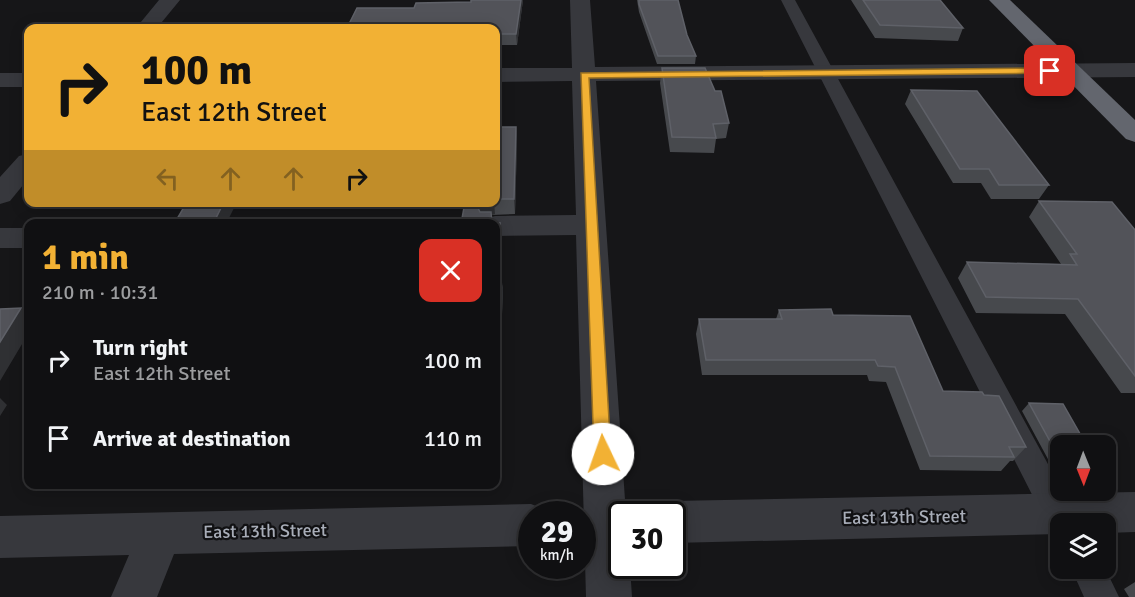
<!DOCTYPE html>
<meta charset="utf-8">
<style>
:root{--surface:#101012;--page:#19191b;--text:#f1f3f6;--muted:#9c9d9f;--line:#303032;--accent:#f2b134}
body{margin:0;font-family:Signika,sans-serif;background:var(--page);color:var(--text);height:100vh;display:flex;flex-direction:column;font-size:22px;white-space:nowrap}
*{box-sizing:border-box;margin:0}
p{font-size:20px;color:var(--muted)}
.icon{flex:none;width:33px;height:33px;fill:none;stroke:currentColor;stroke-width:2;stroke-linecap:round;stroke-linejoin:round}
.map{position:relative;flex:1;overflow:hidden}
.details{position:absolute;left:24px;top:219px;width:476px;height:270px;display:flex;flex-direction:column;background:var(--surface);border-radius:12px;box-shadow:0 3px 15px #0003,0 0 0 2px var(--line)}
.details>*{flex:none}
.hud{position:absolute;left:24px;top:24px;width:476px;height:183px;border-radius:12px;box-shadow:0 3px 15px #0003,0 0 0 2px var(--line);background:#f2b134;color:#111;overflow:hidden}
.needle{width:39px;rotate:179deg}
.controls{position:absolute;left:1050px;top:435px;display:grid;gap:12px}
.controls a{display:grid;place-items:center;width:66px;height:66px;border-radius:12px;background:var(--surface);box-shadow:0 3px 15px #0003,0 0 0 2px var(--line);font-size:30px}
.speed{position:absolute;left:518px;top:501px;display:flex;gap:12px;font-size:30px;font-weight:700;text-align:center}
.speed>*{display:grid;place-content:center;width:78px;height:78px;border-radius:50%;background:var(--surface);box-shadow:0 3px 15px #0003,0 0 0 2px var(--line);line-height:1}
.speed small{font-size:15px;font-weight:400}
.speed .limit{border:3px solid #111;border-radius:9px;background:#fff;color:#111}
.pin{position:absolute;display:grid;place-items:center;width:51px;height:51px;color:#fff;margin:-26px;border-radius:12px;box-shadow:0 3px 9px #0006}
.me{position:absolute;width:66px;margin:-33px;rotate:357deg;stroke-linejoin:round;filter:drop-shadow(0 0 4px #0008)}
.turn{display:flex;align-items:center;gap:21px;height:126px;padding:0 18px;font-size:27px}
.turn .icon{width:78px;height:78px;stroke-width:2.5}
.turn b{display:block;font-size:42px;line-height:51px}
.lanes{display:flex;align-items:center;height:57px;padding:0 18px;background:#0003;justify-content:center;gap:30px;direction:ltr}
.lanes .off{opacity:.35}
.round{display:grid;place-items:center;flex:none;width:63px;height:63px;border-radius:12px;background:var(--page)}
.head{display:flex;align-items:center;justify-content:space-between;height:102px;padding:0 18px}
h1{font-size:36px;font-weight:800;line-height:45px;color:var(--accent)}
ul{padding:0;list-style:none}
li{display:flex;align-items:center;gap:18px;height:78px;padding:0 18px}
li div{flex:1}
li b{display:block;font-size:22px}
li em{font-style:normal}
.map>svg:first-child{display:block}
</style>
<div class="map">
<svg width="1135" height="597" viewBox="0 0 1135 597">
<rect width="100%" height="100%" fill="#161618"/>
<g fill="none" stroke-linecap="round" stroke-linejoin="round">
<!-- lane -->
<path fill="#37383d" fill-rule="evenodd" d="M781,0H795L1073,510L1077,524H1060V535L1051,532Z
M1071,568H1105L1119,597H1084Z"/>
<!-- street -->
<path fill="#37383d" fill-rule="evenodd" d="M159,0H180L157,28H136Z
M570,0H590L595,67L1135,63V77L596,81L626,514H621V566H630L632,597H586L576,235L495,236V224H482L484,219L495,216L576,215L572,81L495,82V68H572Z
M0,73H28V87H0Z
M28,154V179L10,201L0,204V177L19,156Z
M0,228H28V248H0Z
M1135,492V532L1106,533V524H1060V534L672,543V514H654L657,507L672,501Z
M531,504L546,510L548,514H531V546L174,554L157,597H111L129,555L0,558V516Z"/>
<!-- highway -->
<path fill="#63666e" fill-rule="evenodd" d="M989,0H1010L1135,120V142L1126,139Z"/>
</g>
<!-- wall -->
<path fill="#47494d" d="M471,0H523L517,45H495V28L414,8L471,2Z
M637,0H678L687,35L696,56L695,64H657L639,12Z
M851,0H940L963,28L958,41L875,38Z
M662,68L729,123L726,138L716,139L714,153L670,152L660,83Z
M911,90L1049,185L1039,199H991L981,183H953L905,104Z
M495,97H500L501,127H516L517,141L515,214L492,215V223L501,238L500,275L503,289L499,390L461,224L465,202H495Z
M1039,201L1135,230V393H1121L1065,314L976,313L958,278L967,262L1061,264L1029,217Z
M779,310L833,315L943,391L984,395L1026,447L1013,461H1010L1001,471L920,470L886,382L869,381L867,375H702L696,334L699,319H776Z
M1029,403L1060,446V461H1049L1022,411Z
M1135,582V597H1129L1124,589Z"/>
<!-- shaded-wall -->
<path fill="#2f3033" d="M521,0H523L517,45L516,34Z
M500,97L501,111V141L500,127Z
M516,127L517,141L515,214L514,199Z
M224,202H237L226,224H213Z
M481,202H494L495,214L492,215V224L483,217L478,208Z
M500,223L501,238L500,289L498,275Z
M501,275L503,289L499,390L495,430V396Z
M21,308L28,316V334L0,381V342Z
M0,398L7,405L0,416Z"/>
<!-- building -->
<path fill="#525359" stroke="#5f6168" stroke-width="1.5" d="M471,0H521L516,34H495V28H347L357,8H414L416,3L471,2Z
M639,0H678L687,35L696,56H658L639,4Z
M863,0H940L963,28L880,25Z
M662,68H705L715,91H721L729,123L713,124L716,138L672,137Z
M911,90L977,91L1049,185H999L989,169H960Z
M495,97H500V127H516L514,199H495Z
M1039,201L1112,202L1135,230V376L1078,299L986,297L967,262L1077,265L1070,254H1077Z
M187,202H224L213,224H174Z
M465,202H481L478,208L480,212H491L492,223H500L498,275H501L497,376L495,396V224H461Z
M21,308L0,342V309Z
M831,309L833,315L910,316L943,391L982,392L984,395L999,396L1026,447H1009L1014,457L930,456L895,367L878,366L875,360H706L699,319H782L779,310Z
M1029,403L1063,404L1087,446H1060V454H1057Z"/>
<!-- route -->
<path fill="#f2b134" stroke="#9d7322" stroke-width="1.5" d="M1050,68L1053,69V73L589,78L611,454L608,460L603,462L597,460L594,454L581,73Z"/>
<g text-anchor="middle" stroke-width="4.5" stroke-linejoin="round" paint-order="stroke">
<!-- near-street labels -->
<g font-size="18" fill="#a8adb8" stroke="#111113">
<text transform="translate(904 517) rotate(-1)" y="6">East 13th Street</text>
<text transform="translate(265 531) rotate(-1)" y="6">East 13th Street</text>
</g>
</g>
</svg>
<div class="controls">
<a><svg class="needle" viewBox="-14 -14 28 28"><path d="M0-13l5 13h-10z" fill="#e53935"/><path d="M0 13l5-13h-10z" fill="#9c9d9f"/></svg></a>
<a><svg class="icon" aria-label="layers" viewBox="0 0 24 24"><path d="M12 4l9 5-9 5-9-5zM3 14l9 5 9-5"/></svg></a>
</div>
<div class="speed"><div>29<small>km/h</small></div><div class="limit">30</div></div>
<div class="pin" style="left:1050px;top:71px;background:#d93025"><svg class="icon" aria-label="arrive" viewBox="0 0 24 24"><path d="M6 21V4h12l-3 4 3 4H6"/></svg></div>
<svg class="me" style="left:603px;top:454px" viewBox="-20 -20 40 40"><circle r="19" fill="#fff"/><path d="M0-13L10 11 0 6-10 11z" fill="#f2b134"/></svg>
<div class="hud">
<div class="turn"><svg class="icon" aria-label="right" viewBox="0 0 24 24"><path d="M7 20v-9h11M14 6l5 5-5 5"/></svg><div><b>100 m</b>East 12th Street</div></div>
<div class="lanes"><svg class="icon off" aria-label="left" viewBox="0 0 24 24"><path d="M17 20v-9H6M10 6l-5 5 5 5"/></svg><svg class="icon off" aria-label="ahead" viewBox="0 0 24 24"><path d="M12 20V5M6 11l6-6 6 6"/></svg><svg class="icon off" aria-label="ahead" viewBox="0 0 24 24"><path d="M12 20V5M6 11l6-6 6 6"/></svg><svg class="icon" aria-label="right" viewBox="0 0 24 24"><path d="M7 20v-9h11M14 6l5 5-5 5"/></svg></div>
</div>
<section class="details">
<div class="head"><div><h1>1 min</h1><p>210 m · 10:31</p></div><a class="round" style="background:#d93025;color:#fff"><svg class="icon" aria-label="close" viewBox="0 0 24 24"><path d="M6 6l12 12M18 6L6 18"/></svg></a></div>
<ul>
<li><svg class="icon" aria-label="right" viewBox="0 0 24 24"><path d="M7 20v-9h11M14 6l5 5-5 5"/></svg><div><b>Turn right</b><p>East 12th Street</p></div><em>100 m</em></li>
<li><svg class="icon" aria-label="arrive" viewBox="0 0 24 24"><path d="M6 21V4h12l-3 4 3 4H6"/></svg><div><b>Arrive at destination</b></div><em>110 m</em></li>
</ul>
</section>
</div>
